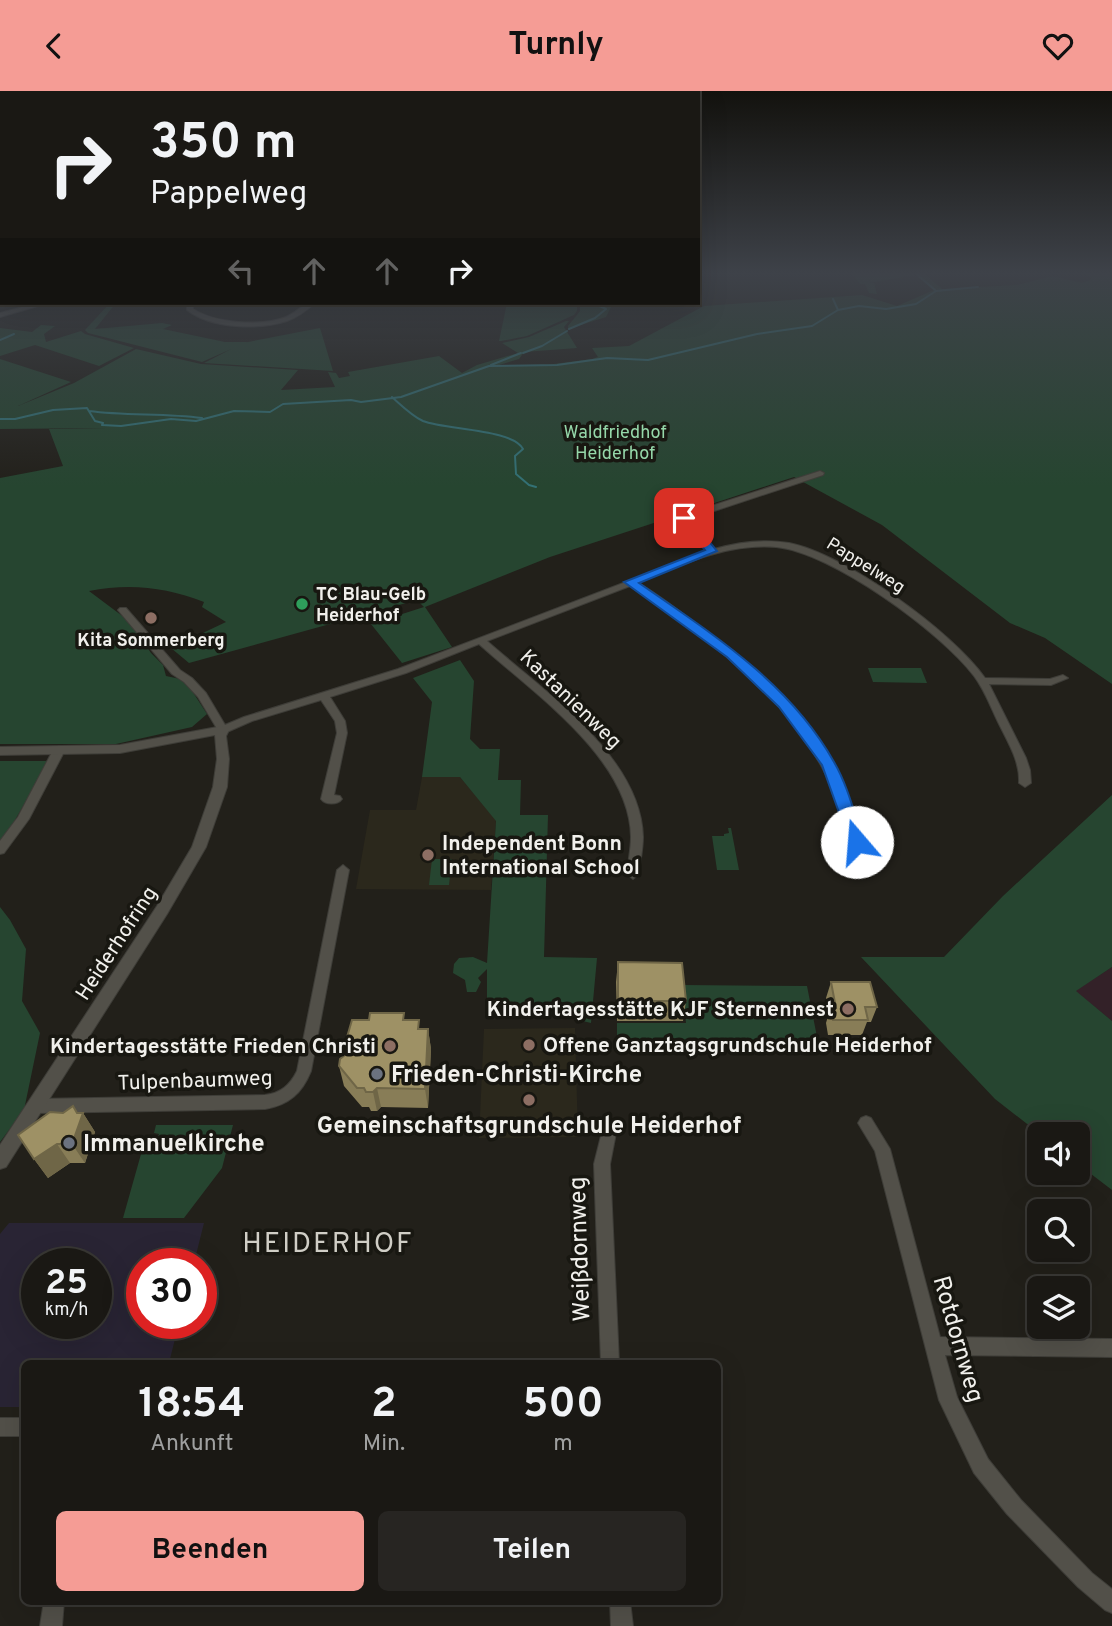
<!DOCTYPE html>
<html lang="de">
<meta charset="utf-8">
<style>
:root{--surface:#1a1814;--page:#272522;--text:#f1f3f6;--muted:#9fa0a0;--line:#383734;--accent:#f59c95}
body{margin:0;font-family:Overpass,sans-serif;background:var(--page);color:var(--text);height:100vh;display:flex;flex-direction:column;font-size:26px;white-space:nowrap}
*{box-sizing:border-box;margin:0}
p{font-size:23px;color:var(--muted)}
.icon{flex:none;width:38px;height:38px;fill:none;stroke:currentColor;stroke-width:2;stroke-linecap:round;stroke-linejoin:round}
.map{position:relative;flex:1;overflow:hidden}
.details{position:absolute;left:21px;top:1269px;width:700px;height:245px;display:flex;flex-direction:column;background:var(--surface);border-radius:10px;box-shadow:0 7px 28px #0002,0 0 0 2px var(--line)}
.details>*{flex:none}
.banner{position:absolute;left:0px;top:0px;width:700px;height:214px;box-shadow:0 7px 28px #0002,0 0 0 2px var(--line);background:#1a1814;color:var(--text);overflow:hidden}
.fabs{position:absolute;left:1027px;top:1031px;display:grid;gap:14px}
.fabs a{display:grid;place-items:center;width:63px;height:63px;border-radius:10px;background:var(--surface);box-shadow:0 7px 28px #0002,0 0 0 2px var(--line);font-size:35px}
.speed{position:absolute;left:21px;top:1157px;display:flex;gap:14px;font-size:35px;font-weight:700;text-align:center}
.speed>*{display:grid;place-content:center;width:91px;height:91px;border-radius:50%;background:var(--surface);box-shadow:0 7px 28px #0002,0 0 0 2px var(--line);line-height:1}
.speed small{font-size:18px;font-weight:400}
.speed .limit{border:10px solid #d22;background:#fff;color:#111}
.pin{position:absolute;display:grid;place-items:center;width:60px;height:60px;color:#fff;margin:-30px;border-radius:14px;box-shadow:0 4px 10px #0006}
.me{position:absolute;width:77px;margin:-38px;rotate:342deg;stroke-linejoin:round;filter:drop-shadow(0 0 5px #0008)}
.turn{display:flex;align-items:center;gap:24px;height:147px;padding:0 35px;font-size:32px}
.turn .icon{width:91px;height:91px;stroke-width:2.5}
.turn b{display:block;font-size:49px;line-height:60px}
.lanes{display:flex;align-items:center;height:66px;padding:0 35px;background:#0003;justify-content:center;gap:35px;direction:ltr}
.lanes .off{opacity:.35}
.eta{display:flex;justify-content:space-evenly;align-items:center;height:119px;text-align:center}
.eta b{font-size:42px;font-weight:700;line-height:49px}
.action{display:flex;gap:14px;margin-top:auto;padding:14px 35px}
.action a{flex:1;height:80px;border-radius:10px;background:var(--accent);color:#111;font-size:28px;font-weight:700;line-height:80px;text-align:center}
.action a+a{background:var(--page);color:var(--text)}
header{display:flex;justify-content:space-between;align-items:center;height:91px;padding:0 35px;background:var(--accent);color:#111;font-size:32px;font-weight:700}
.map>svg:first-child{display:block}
</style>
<header><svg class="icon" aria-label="back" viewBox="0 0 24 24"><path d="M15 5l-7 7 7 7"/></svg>Turnly<svg class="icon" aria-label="heart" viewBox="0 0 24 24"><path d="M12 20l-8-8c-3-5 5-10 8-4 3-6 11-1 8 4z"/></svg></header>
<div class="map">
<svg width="1112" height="1535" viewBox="0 0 1112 1535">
<rect width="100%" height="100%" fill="#22201a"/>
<!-- commercial -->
<path fill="#292434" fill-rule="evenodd" d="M9,1132H204L194,1172H142V1232H179L169,1272H24V1316H0V1143ZM37,1172H96V1232H37Z"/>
<!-- industrial -->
<path fill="#332128" d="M1112,876V930L1075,900Z"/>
<!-- built -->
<path fill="#2b281c" d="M422,686H460L496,729L491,799L356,798L370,719H416Z
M575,937L578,1046L479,1047L484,938Z"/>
<!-- green -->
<path fill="#264530" d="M851,181H911L915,184L868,192H874L877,203L869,202L865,193H860Z
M914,181H923L942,198L1017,194L1053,185L1082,192L1092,188L1084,181H1112V593L1045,547L1010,532L882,434L794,386L550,466L425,516L452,556L402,572L371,533L424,516L417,509L189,572L171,557L226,531L202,516L204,511C166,496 129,492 89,500L129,530L151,562L163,574L166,585L185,589L207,623L192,636L116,653H0V387L63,375L49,338L107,337L0,338V268L71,291L18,315L74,292L136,258L201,273L298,279L281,299L335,296L328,281L336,282L339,287L350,285L348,281L439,265L462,282L477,274L518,262L502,252L529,246L566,230H569L564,236L577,257L524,261L519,268L499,274H546L592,268L598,266L592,257L629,255L704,215L862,204L897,215L934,199Z
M110,212H116L95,238L162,232L172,234L163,238L225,251H247L202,271L88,242L85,239Z
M507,212H577V220L574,224L527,245L501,250H499Z
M580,212H613L606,226L568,238V235L580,220Z
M41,234L55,235L44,243L46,251L81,240L85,243L134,257L99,275L35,254L0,265V237L32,241Z
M320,237L333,280L204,272L243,252Z
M460,569L474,590L470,648L480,658H500L498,689H521L520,724H548L544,866L597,867L591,932L487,907V878L478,887L481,891L476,901H467L465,889L453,882L454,873L459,867L473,866L487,872L496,730L460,686H422L432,611L413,587Z
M868,577H921L927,592L873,591Z
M0,670H49L0,755Z
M1112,704V876L1076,900L1112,930V1099L1078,1073V1043H1040L995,1008L861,866H944L1003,805Z
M728,737H731L739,779H717L712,745H724V743L729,742Z
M432,768H452L449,794H429Z
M0,816L10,829L26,858L22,910L40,942L24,1019L0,1051Z
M682,894L807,895L818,951L617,950V932H686Z
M156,1034H233L222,1077L184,1127H123L143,1056H155L159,1043L154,1042Z"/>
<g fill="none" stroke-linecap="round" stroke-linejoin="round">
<!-- stream -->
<path stroke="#337175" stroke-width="2" d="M914,181L935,199
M833,208L838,219
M569,238L595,227L606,218L593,212
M0,249L14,243
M523,262L542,255L567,240
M491,274L521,262
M392,306C401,314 412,325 423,330C446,339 513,338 523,358L515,365L516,383L529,394L536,396
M89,320C127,325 164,322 202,327
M0,328H15L53,319L87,317L95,330L103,332L102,334L121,335L171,328L196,330L234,320L270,321L283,313L351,309L361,311L401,306L489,275L557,274L607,267L648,269L757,243L812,235L838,219L859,215L886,218L916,213L936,200L978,196"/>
<!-- minor casing -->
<g stroke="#3e3d38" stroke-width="2">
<path id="minor" d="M0,191H2V195H0Z
M2,202V206L0,207V203Z
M187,212H193V218C215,232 261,236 286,226C296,222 304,211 315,212C307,219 298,226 287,230C259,239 211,238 187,219Z
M820,380L824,382L823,384L687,429L714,458C739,451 764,448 789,452C845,463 952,540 985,587L1050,588L1063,584L1068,587L1051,594L989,593L1026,667L1030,679L1031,692L1025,696L1019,692C1020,672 1010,655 1001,637C992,620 986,601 974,585C941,541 831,461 776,456C727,452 681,474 637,491C661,505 682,522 703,538C788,601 830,651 863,752L854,771L850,772L844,768L851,752C843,728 836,704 825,682C795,623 747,580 695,541C674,525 653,508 630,495L487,550C542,599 641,665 643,746C643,758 640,771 639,783L633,788L627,783C628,771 631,758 631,746C630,667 532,601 479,553L406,582L330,606L345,630L347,642L334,704L340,705L342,708C338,714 325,714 321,708L337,642L335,630L321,609L252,630L227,641H219L198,606L184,591L172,583L118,519L120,517H126L180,579L192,587L206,602L225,634L244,626L398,578L707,460L665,415V411H671L683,424Z
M58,657L64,661L29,728L4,762L0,763V750L18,726L52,661Z
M343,774L349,779L311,980C302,1002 289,1014 265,1018L36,1022L31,1020L28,1015L31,1010L36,1008L265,1004C281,1002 290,994 297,980L337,779Z
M866,1025L871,1027L890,1058L940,1246L1112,1248V1266L945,1264L957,1306L988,1368L1021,1409L1092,1482L1112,1498V1522L1105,1519L1078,1496L1007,1423L974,1382L939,1309L875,1060L858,1032L861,1027Z
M608,1035L613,1037L616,1042L610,1073L619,1272H601L594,1073L603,1037Z
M0,1327H24V1345H0Z
M44,1510H64L62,1535H40Z
M610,1510H630L633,1535H611Z"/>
</g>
<!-- tertiary casing -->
<g stroke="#3e3d38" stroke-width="2">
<path id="tertiary" d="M38,212H48L0,226V222Z
M223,635L229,639L226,645L229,668L227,696L206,756L167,823L6,1076L0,1078V1054L157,815L192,756L213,696L217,668L215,644L120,662L0,664V656L120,654Z"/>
</g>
<!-- minor -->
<use href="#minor" fill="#525049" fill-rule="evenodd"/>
<!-- tertiary -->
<use href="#tertiary" fill="#525049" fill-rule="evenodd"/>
</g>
<!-- wall -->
<path fill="#887d57" d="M618,871L686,910L683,930H617L616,891Z
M831,891L877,916L871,931H867L862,944H828L826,932L829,922L826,907Z
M421,938H428L431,958L428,1017L381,1016L377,1020H371L369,1016H362L344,995L339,975L348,962L345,953Z
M78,1022H83L95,1041L85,1072H70L48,1087L34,1068Z"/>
<!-- shaded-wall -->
<path fill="#6f6647" d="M428,938L431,958L428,1017L425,998Z
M377,997L381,1016L377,1020L373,1001Z
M73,1015L81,1027L83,1022L95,1041L85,1072L72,1053Z
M57,1053L70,1072L48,1087L34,1068Z"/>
<!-- building -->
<path fill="#9e9165" stroke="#6f6647" stroke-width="2" d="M618,871L682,872L686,910H618Z
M831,891H870L877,916H865L868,929H833L831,917H836Z
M370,922H404L403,929H419L418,938H428L425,998L377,997L373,1001H366L364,997H357L339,975L340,968L350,960L345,953L352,929H369Z
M73,1015L77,1022H83L72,1053H57L34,1068L18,1044L50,1021L63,1022Z"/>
<!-- sky -->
<linearGradient id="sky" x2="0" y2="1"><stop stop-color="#13120e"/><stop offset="0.46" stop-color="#3e4249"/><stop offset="1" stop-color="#3e4249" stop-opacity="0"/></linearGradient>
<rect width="1112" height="396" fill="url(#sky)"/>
<!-- route -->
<path fill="#1a73e8" stroke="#114b97" stroke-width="2" d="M680,424H688L717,460L639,492C711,542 790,592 834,671C848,695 855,725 864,751L862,755H851L822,674L779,616L727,566L624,491L705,459L680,429Z"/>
<!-- markers -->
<circle fill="#2e9e5b" stroke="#181711" stroke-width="2.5" cx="302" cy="513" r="7"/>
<g fill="#8d6e63" stroke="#181711" stroke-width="2.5">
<circle cx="151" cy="527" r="7"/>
<circle cx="428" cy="764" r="7"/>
<circle cx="848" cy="918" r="7"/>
<circle cx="529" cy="954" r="7"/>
<circle cx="390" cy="955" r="7"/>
<circle cx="529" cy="1009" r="7"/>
</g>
<g fill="#6b7280" stroke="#181711" stroke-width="2.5">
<circle cx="377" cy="983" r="7"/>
<circle cx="69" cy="1052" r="7"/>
</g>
<g text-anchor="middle" stroke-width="7" stroke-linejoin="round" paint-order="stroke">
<!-- far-park labels -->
<g font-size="18" fill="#95d7a9" stroke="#181711">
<text x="615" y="347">Waldfriedhof<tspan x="615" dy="21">Heiderhof</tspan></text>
</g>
<!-- far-street labels -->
<g font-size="18" fill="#f1f0ec" stroke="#181711">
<text transform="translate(866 474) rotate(32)" y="6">Pappelweg</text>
</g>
<!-- far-poi labels -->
<g font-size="18" font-weight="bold" fill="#f1f0ec" stroke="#181711" text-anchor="start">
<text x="316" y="509">TC Blau-Gelb<tspan x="316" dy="21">Heiderhof</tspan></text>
<text x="151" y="555" text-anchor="middle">Kita Sommerberg</text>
</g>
<!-- street labels -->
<g font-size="21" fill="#f1f0ec" stroke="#181711">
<text transform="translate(571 608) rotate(44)" y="7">Kastanienweg</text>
<text transform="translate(116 852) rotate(-57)" y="7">Heiderhofring</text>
<text transform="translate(195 989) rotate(-2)" y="7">Tulpenbaumweg</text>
</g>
<!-- poi labels -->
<g font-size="21" font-weight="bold" fill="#f1f0ec" stroke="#181711" text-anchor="start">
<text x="442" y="759">Independent Bonn<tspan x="442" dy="24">International School</tspan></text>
<text x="834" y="925" text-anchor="end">Kindertagesstätte KJF Sternennest</text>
<text x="543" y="961">Offene Ganztagsgrundschule Heiderhof</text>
<text x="376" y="962" text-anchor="end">Kindertagesstätte Frieden Christi</text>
</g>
<!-- near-poi labels -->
<g font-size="24" font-weight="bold" fill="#f1f0ec" stroke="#181711" text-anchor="start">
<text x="391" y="991">Frieden-Christi-Kirche</text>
<text x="529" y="1042" text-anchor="middle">Gemeinschaftsgrundschule Heiderhof</text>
<text x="83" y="1060">Immanuelkirche</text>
</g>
<!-- near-street labels -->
<g font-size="24" fill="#f1f0ec" stroke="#181711">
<text transform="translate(579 1158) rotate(-92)" y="8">Weißdornweg</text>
<text transform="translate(959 1248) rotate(74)" y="8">Rotdornweg</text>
</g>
<!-- near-quarter labels -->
<g font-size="28" letter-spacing="2" fill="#d0cec6" stroke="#181711">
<text x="328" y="1161">HEIDERHOF</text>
</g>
</g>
</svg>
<div class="fabs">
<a><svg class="icon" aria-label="sound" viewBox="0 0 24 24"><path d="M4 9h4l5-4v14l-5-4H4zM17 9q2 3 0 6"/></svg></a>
<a><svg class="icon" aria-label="search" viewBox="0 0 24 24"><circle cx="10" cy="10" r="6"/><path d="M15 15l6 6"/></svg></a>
<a><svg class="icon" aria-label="layers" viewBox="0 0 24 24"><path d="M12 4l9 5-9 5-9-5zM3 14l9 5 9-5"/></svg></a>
</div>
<div class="speed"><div>25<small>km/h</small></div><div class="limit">30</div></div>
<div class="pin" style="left:684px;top:427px;background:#d93025"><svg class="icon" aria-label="arrive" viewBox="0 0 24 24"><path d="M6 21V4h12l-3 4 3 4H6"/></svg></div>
<svg class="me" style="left:857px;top:751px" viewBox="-20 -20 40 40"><circle r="19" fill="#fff"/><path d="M0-13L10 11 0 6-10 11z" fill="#1a73e8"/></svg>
<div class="banner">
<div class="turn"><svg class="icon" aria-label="right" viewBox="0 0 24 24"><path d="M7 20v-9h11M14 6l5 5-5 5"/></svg><div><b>350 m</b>Pappelweg</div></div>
<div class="lanes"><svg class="icon off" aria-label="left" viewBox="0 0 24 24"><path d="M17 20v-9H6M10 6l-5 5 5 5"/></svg><svg class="icon off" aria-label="ahead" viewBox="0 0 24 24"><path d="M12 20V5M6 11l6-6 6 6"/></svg><svg class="icon off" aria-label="ahead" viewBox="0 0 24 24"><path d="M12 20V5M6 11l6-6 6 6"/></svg><svg class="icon" aria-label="right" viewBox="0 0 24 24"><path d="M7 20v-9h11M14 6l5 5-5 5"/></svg></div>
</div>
<section class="details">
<div class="eta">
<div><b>18:54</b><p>Ankunft</p></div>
<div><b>2</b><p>Min.</p></div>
<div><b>500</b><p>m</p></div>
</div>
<div class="action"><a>Beenden</a><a>Teilen</a></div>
</section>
</div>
